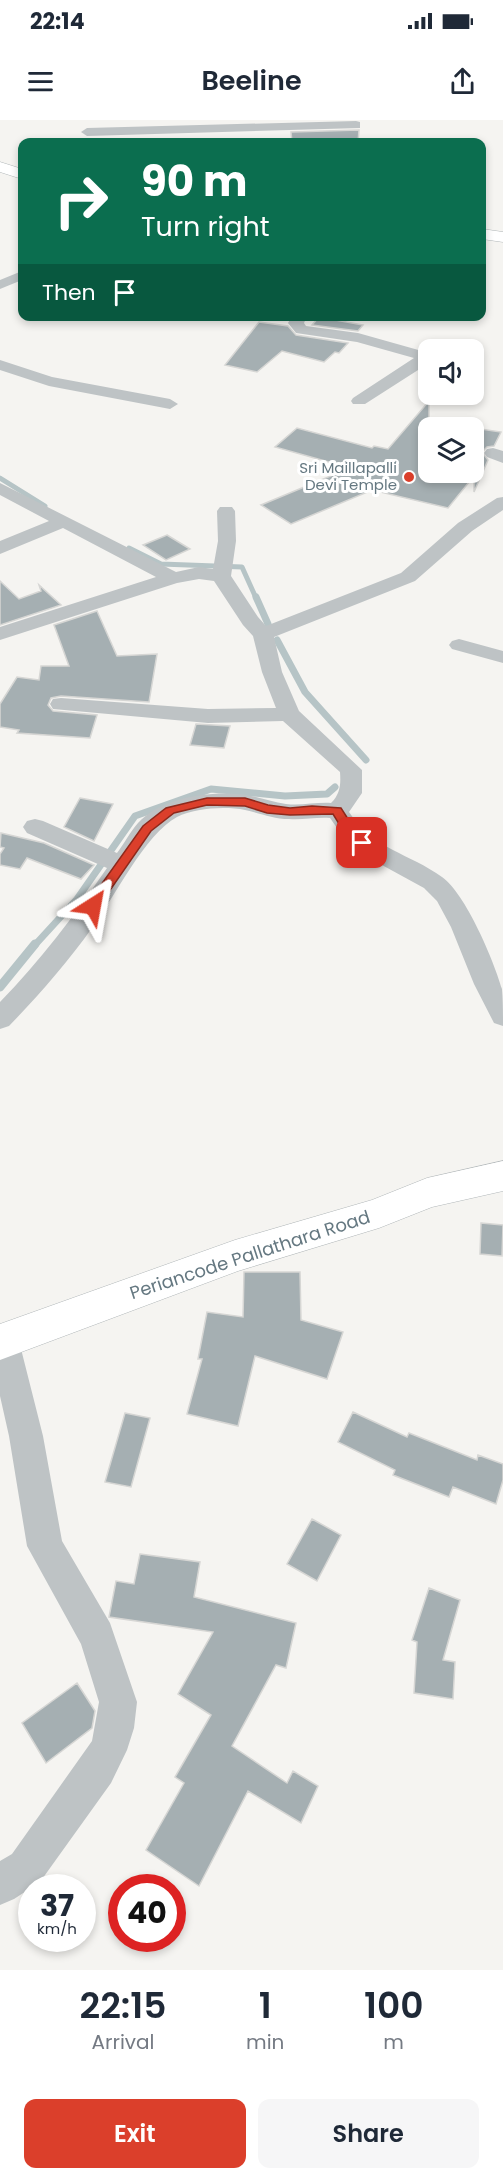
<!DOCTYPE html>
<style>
:root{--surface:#fff;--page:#f6f6f7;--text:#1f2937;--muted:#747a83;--accent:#db3f2b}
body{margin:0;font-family:Poppins,sans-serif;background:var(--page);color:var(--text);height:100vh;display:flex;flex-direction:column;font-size:22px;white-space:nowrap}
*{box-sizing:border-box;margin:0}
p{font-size:20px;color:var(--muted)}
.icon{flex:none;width:33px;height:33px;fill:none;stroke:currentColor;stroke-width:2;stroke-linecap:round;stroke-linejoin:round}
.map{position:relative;height:1850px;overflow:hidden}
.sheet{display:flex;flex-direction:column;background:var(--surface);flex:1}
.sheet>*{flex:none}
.top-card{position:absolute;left:18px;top:18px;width:468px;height:183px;border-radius:12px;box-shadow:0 3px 9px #0003;background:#0b6e4f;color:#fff;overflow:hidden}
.tools{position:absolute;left:418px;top:219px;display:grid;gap:12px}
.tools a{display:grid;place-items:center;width:66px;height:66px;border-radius:12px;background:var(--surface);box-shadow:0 3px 9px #0003;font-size:30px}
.speed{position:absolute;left:18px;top:1754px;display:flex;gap:12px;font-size:30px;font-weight:700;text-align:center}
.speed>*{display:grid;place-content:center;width:78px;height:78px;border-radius:50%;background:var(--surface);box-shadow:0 3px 9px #0003;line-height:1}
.speed small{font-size:15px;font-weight:400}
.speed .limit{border:9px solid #d22;background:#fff;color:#111}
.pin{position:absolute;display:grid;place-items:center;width:51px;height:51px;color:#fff;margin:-26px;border-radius:12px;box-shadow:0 3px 9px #0006}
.me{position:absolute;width:66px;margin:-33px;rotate:34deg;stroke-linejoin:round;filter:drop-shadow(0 0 4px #0008)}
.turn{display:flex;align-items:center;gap:21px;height:126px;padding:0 24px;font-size:27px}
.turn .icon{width:78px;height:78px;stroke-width:2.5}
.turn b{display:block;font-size:42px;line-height:51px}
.then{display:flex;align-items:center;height:57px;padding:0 24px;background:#0003;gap:12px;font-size:22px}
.eta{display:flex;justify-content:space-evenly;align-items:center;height:102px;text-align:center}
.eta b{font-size:36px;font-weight:600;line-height:42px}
.action{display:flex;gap:12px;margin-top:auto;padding:12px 24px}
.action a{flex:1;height:69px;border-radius:12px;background:var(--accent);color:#fff;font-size:24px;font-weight:600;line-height:69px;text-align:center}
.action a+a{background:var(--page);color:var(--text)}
.status{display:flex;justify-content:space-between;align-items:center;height:42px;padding:0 30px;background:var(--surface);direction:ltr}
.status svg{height:16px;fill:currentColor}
header{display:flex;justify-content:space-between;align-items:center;height:78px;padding:0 24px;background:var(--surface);font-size:27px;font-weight:600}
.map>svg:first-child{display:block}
</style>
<div class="status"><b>22:14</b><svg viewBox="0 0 49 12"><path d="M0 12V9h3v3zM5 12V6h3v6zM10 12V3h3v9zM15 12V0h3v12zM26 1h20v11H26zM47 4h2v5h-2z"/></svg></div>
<header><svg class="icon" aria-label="menu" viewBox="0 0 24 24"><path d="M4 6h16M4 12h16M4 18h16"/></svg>Beeline<svg class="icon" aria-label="share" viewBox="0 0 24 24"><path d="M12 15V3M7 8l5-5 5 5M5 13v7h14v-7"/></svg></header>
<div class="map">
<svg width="503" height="1850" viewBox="0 0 503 1850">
<rect width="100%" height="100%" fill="#f5f4f1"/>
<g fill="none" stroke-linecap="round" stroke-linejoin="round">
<!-- stream-far2 -->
<path stroke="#b6c4c6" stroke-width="5" d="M0,358L45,386
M129,428L161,444L242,447L256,478"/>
<!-- stream-far1 -->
<path stroke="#b6c4c6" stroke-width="7" d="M256,477L268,504
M277,520L305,572L366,640
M34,826L77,779L135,696L211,669L285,676L327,674L335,667"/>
<!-- stream -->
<path stroke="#b6c4c6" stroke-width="9" d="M0,867L35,824"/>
</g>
<!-- building -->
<path fill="#a5afb2" stroke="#d6d6d4" stroke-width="1.5" d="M359,10L358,22H292L291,12Z
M319,197L363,205L358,211L312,205Z
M259,202L288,206L296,215L348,223L339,233L335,232L324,242L282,231L257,252L225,245Z
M429,281V352H474V308L501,312L494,326L487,327L482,332L488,340L474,372V356L448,388L372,370L291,404L261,385L350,348L275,327L297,308L372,328L374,326L388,329Z
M167,415L190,429L166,440L143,425Z
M0,461L19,479L41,471L39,465L61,485L0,505Z
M97,491L117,536L157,534L149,582L61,576L51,578L48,585L53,591L97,595L90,618L17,613L19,610L0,607V584L17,557L39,560L41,546H69L54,505Z
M196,604L230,606L224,628L190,625Z
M80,678L113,684L94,721L64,707Z
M1,713L44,723L94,745L81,759L27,738L20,749L0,745V734L4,728L0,727Z
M481,1103L503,1105L502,1136L480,1134Z
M244,1152H300L301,1200L343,1212L327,1259L255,1236L238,1306L187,1294L202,1239H198L207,1192L243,1197Z
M353,1292L407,1317L409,1313L477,1340L478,1335L503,1344V1360L496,1384L453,1367L449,1377L393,1355L395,1350L338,1322Z
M125,1293L150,1298L131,1367L105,1362Z
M312,1399L341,1415L317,1461L287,1444Z
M140,1434L200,1442L194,1477L296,1503L286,1548L276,1545L232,1626L287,1663L293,1651L318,1666L301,1703L248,1671L199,1766L146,1730L184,1663L175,1657L211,1595L178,1574L213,1512L109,1497L116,1461L134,1464Z
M429,1468L460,1480L443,1540L455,1542L453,1579L414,1573L417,1522L412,1520Z
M77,1563L95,1591L92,1608L46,1643L22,1603Z"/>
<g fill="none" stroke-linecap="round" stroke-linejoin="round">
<!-- major casing -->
<g stroke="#b1b7b9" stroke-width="1">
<path id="major" d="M0,42L22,49V59L0,52Z
M482,109L503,112V122L482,119Z
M503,1041V1071L432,1087L379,1108L238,1151L0,1240V1204L235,1120L372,1080L427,1058Z"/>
</g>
<!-- minor -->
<path fill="#bec3c5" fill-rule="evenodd" d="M356,1L360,2V8L87,16L81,12L87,8Z
M22,151V160L0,169V160Z
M292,196H307L304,203L306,206L358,213L429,233V243L365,284H353L351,281L353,278L414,238L357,222L296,213L288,203Z
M0,240L52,257L170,279L178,284L170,289L49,266L0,250Z
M493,328L503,331V343L487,337L484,333L487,329Z
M0,363L176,452L199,447L213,449L218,421L217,391L220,387H232L235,391L236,421L231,456L258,497L266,506L401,453L458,403L497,378L503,377V390L472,411L415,461L274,517L282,552L299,591L362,650V673L349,692C374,730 409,733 442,757C466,774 494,841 502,869C503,880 503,895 503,906L494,903L474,864L451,807L437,781L424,768L360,733L344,718L330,698C316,697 303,700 289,699C273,699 260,693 245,690C225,686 195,688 177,697C145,714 114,778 92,808C67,843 39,875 9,906L0,909V882C40,841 74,796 107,748L27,713L23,707L27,701L35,699L43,701L117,733C124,724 130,712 138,703C162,677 212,670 246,675C259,677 272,682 286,684C301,686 316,682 331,683C340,674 341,665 340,652L283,601L208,603L53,589L50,584L53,579L61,578L208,589L276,588L262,552L253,516L243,505L214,461L199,459L177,463L0,520V507L156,457L63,408L0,434V421L49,401L0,375Z
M459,519L503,531V543L452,529L449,525L452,521Z
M3,1207L14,1211L19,1221L43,1316L62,1421L110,1503L137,1582L134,1608L127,1630L111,1663L40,1762L14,1779L0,1785V1741L12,1734L92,1621L99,1582L81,1524L27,1426L9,1316L0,1276V1208Z"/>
<!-- major -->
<use href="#major" fill="#fff" fill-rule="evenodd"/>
</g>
<!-- route -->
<path fill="#db3f2b" stroke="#8e291c" stroke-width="1.5" d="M207,678H245L268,685L290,688L312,686L341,688L355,710L368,723L362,727C347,721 341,707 333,694L290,695L267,693L245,686L207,685L174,693L151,711L97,789H88L87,786L88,783L143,706L166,688Z"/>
<!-- markers -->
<circle fill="#db3f2b" stroke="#fff" stroke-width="2" cx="409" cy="357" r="6"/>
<g text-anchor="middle" stroke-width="6" stroke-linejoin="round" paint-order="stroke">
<!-- far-poi labels -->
<g font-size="15" fill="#657881" stroke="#fff" text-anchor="end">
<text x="397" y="353">Sri Maillapalli<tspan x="397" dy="17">Devi Temple</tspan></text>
</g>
<!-- street labels -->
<g font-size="18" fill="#657881" stroke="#fff">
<text transform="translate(250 1135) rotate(-18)" y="6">Periancode Pallathara Road</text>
</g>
</g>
</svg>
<div class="tools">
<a><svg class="icon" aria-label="sound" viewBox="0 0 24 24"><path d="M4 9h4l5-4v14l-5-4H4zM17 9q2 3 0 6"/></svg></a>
<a><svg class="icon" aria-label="layers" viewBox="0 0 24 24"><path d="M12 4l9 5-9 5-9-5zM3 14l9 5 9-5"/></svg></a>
</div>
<div class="speed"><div>37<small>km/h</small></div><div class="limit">40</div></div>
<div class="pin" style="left:362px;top:723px;background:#d93025"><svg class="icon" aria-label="arrive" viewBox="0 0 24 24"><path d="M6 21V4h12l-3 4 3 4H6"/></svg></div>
<svg class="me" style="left:93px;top:786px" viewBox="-20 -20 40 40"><path d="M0-17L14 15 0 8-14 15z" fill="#db3f2b" stroke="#fff" stroke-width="4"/></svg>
<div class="top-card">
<div class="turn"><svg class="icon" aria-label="right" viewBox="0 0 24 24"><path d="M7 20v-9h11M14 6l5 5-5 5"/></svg><div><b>90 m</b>Turn right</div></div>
<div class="then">Then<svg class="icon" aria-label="arrive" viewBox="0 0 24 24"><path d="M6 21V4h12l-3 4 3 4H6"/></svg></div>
</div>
</div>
<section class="sheet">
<div class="eta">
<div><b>22:15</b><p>Arrival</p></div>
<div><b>1</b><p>min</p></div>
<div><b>100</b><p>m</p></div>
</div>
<div class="action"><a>Exit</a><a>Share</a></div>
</section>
